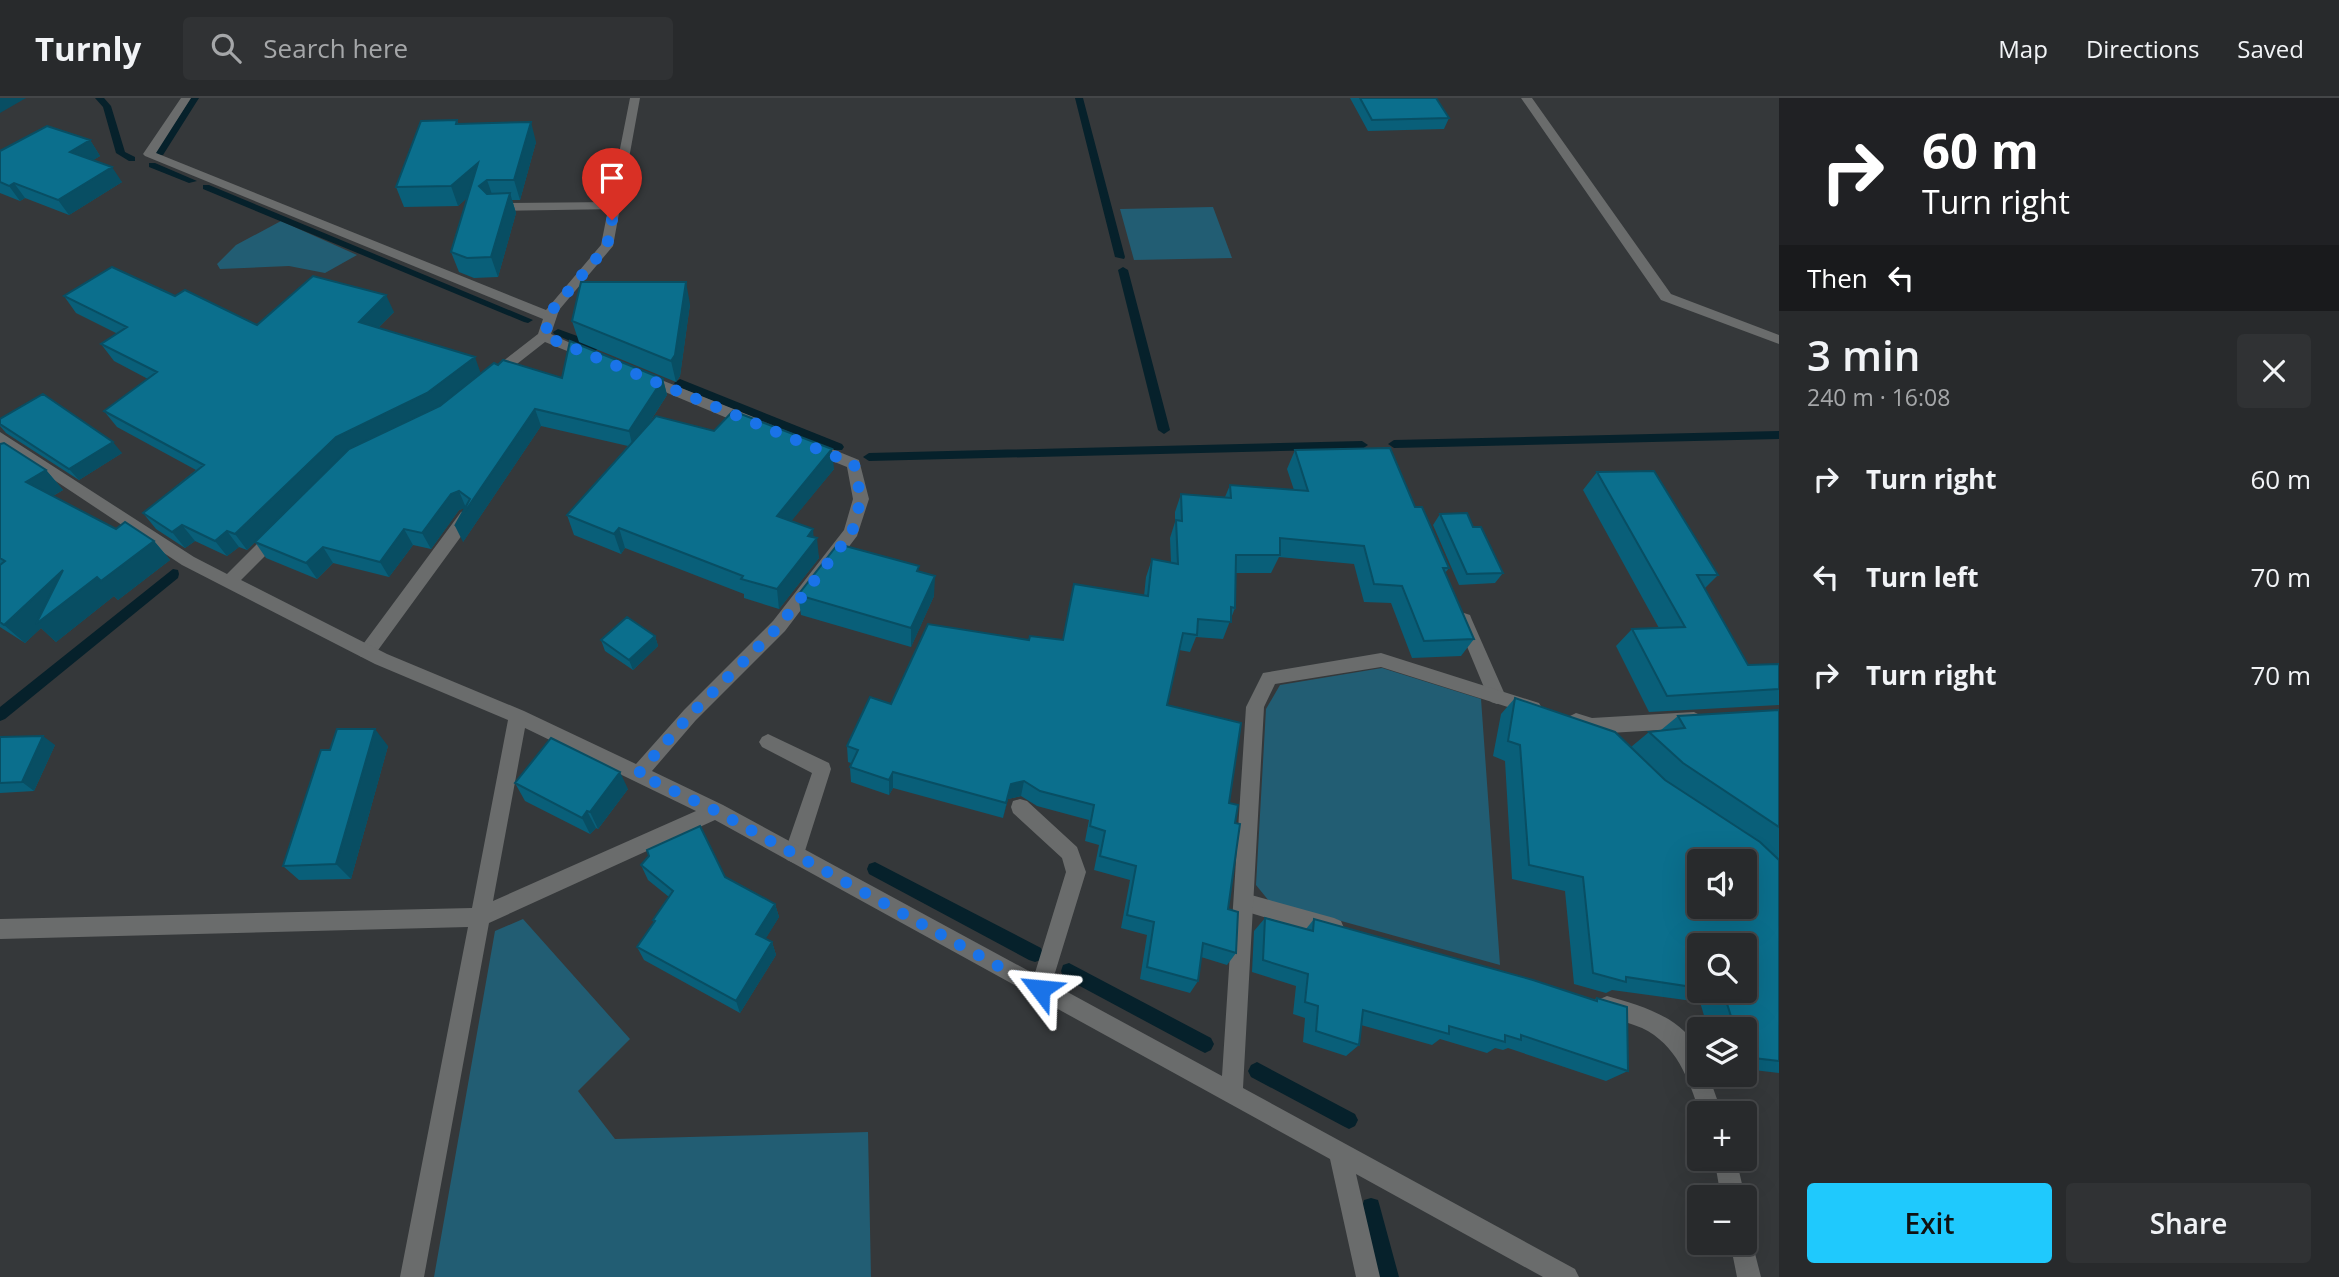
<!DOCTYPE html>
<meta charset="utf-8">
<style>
:root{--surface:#282a2c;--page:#303234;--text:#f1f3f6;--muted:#a5a7a9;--line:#444648;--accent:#1fc9fd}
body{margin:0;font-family:"Open Sans",sans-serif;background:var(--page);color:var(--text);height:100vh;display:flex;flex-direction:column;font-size:26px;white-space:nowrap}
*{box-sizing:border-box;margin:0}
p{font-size:23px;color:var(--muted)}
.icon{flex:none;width:38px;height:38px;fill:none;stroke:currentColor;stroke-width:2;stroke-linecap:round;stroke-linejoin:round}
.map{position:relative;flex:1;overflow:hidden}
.details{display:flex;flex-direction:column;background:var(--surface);width:560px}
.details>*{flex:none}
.top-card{background:#202124;color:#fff;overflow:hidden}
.fabs{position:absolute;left:1687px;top:751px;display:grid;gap:14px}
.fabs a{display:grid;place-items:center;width:70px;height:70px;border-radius:7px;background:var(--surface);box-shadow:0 7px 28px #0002,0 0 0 2px var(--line);font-size:35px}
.pin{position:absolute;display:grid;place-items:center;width:60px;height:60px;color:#fff;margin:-72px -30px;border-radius:50% 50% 50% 0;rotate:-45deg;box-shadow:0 0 7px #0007}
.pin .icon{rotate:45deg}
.me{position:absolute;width:77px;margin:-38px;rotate:299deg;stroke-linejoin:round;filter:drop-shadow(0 0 5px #0008)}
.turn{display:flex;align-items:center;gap:24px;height:147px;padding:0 28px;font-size:32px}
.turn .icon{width:91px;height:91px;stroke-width:2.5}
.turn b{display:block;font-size:49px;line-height:60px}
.then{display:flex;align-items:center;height:66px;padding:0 28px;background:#0003;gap:14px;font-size:26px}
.round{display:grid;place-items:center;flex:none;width:74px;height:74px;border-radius:7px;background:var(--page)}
.overview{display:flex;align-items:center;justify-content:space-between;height:119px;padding:0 28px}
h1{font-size:42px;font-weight:600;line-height:52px}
.button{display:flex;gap:14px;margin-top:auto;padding:14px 28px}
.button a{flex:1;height:80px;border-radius:7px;background:var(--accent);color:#111;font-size:28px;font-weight:600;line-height:80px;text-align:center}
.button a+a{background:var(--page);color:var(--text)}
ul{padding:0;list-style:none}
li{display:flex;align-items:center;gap:21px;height:98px;padding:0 28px}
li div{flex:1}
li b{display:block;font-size:26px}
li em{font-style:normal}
header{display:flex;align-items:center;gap:42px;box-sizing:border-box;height:98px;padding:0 35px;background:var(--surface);border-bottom:2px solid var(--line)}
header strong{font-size:33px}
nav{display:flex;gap:38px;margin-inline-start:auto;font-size:24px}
.search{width:490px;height:63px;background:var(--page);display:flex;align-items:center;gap:18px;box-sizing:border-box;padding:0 24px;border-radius:7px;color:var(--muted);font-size:26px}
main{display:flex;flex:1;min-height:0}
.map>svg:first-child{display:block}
</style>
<header>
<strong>Turnly</strong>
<div class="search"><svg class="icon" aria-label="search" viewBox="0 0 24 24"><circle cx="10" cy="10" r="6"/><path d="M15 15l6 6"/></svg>Search here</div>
<nav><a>Map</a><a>Directions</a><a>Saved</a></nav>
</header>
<main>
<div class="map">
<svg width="1779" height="1179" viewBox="0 0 1779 1179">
<rect width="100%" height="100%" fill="#35383a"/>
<!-- green -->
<path fill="#225d73" d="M1213,109L1232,160L1134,162L1120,111Z
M281,123L357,157L325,175L289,168L220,171L217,166L236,147Z
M1382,570L1481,601L1500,867L1269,803L1256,787L1266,611L1280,587Z
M523,821L630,941L578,993L615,1041L868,1034L871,1179H434L495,833Z"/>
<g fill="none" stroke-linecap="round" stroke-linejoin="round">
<!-- stream -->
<path fill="#06212b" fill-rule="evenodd" d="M95,0H104L111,8L125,54L135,59V63H129L116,55L103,9Z
M191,0H199L163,57H157L155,55Z
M1075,0H1083L1125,159L1124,161L1115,159Z
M149,65H155L197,83L189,85L149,69Z
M203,87H209L533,222L528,225L524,224L203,91Z
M1123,169L1128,172L1170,332L1164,336L1158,332L1118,172Z
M558,231L599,246L600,249L595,253L591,252L554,236L553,234Z
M680,281L842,346L844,349L842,352H834L676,288L674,285Z
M1779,333V341L1394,350L1388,346L1394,342Z
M1362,343L1368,347L1362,351L869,363L863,359L869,355Z
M173,471L178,472L179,476L178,480L5,621L0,623V609Z
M875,764L1041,850L1043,856L1041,862L1035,864L1029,862L869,776L867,771L869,766Z
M1069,865L1211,940L1214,946L1211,952L1205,955L1199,952L1063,879L1061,873L1063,867Z
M1257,964L1355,1016L1358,1022L1355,1028L1349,1031L1343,1028L1251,979L1248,973L1251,967Z
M1371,1100L1378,1102L1380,1109L1399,1179H1379L1362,1109L1364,1102Z"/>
<!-- lane -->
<path fill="#6a6c6c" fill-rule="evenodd" d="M615,104L619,105V111L494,113L488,109L494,105Z
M467,412L475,418L473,422L373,559H361L358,554L361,549L461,414Z
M1464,515L1470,517L1472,522L1506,599L1503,604L1497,606L1491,604L1488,599L1456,522L1458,517Z
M768,636L829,665L831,671L804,756L801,762L794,765L787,762L784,756L812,675L762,649L759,644L762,639Z
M1020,701L1027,703L1077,749L1086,774L1050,891L1047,898L1040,901L1033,898L1030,891L1066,774L1062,760L1013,715L1011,709L1013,703Z
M1244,795L1334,820L1341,823L1344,830L1341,837L1334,840L1244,813L1237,811L1234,804L1237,797Z
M1607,898C1638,907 1686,919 1698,955C1700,961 1699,970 1699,976H1708L1722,1015H1700C1688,980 1677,947 1642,930C1628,924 1613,921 1600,915L1596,908L1600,901Z
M1714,1060H1736L1745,1099H1721Z
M1745,1133L1750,1136L1761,1179H1737L1730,1144H1745Z"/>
<!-- street -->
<path fill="#6a6c6c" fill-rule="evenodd" d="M181,0H191L156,55L546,212L601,147L630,0H640L613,148L559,212L551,236L596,257L589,262L545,244L499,280H489V274L538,236L543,221L145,58L143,56Z
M1521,0H1532L1671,196L1779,237V246L1661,202Z
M644,275L756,320L758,324L751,329L746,328L639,283L637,280Z
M0,334L194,459L227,476L270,433H282L284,437L282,441L241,482L387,556L524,613L636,666L684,612L773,523L844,432L853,401L847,369L807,353L805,349L807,345H817L859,362L869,401L857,438L785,533L696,622L652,673L723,707L1222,978L1246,609L1263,575L1381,555L1539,605L1542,610L1539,615L1533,617L1381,569L1275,586L1264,609L1243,990L1575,1171L1579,1179H1543L1356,1076L1380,1179H1356L1330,1061L715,722L489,825L424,1179H400L468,829L0,841V821L472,810L508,622L375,566L182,467L0,346ZM525,630L696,713L493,803Z
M1694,614L1700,617L1703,622L1700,627L1694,630L1592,636L1570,628L1567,623L1570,618L1576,615L1592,620Z"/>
</g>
<!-- wall -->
<path fill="#095f79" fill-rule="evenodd" d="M1350,0H1436L1449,20L1444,31L1368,33Z
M457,22L458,26L536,44L520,102H512L516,115L498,179L474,180L459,174L451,154L467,100L458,108L404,109L396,89Z
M90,42L100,58L93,62L122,84L69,117L25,100L20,103L0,95V53Z
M64,198L257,227L394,214L378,230L481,276L562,280L663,281L667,297L648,327L834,371L791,423L814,439L819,460L779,511L744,500V496L625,450L621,456L574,437L567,417L628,348L541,328L463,444L465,410L459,412L431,451L413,447L389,479L333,465L317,481L266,460L255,444L247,452L239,449L227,458L195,443L185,450L156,431L143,415L196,372L117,329L104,313L148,281L114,263L101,246L118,236L76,215Z
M690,206L680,278L676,284L579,244L572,223Z
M0,321L122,355L79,382L6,335L0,328Z
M0,346L46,372L63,392L53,398L116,431L154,443L170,462L118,502L114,498L56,544L41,530L25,545L0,529Z
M1295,352L1415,409L1449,470L1445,475L1474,541L1461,558L1412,560L1391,505L1364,504L1354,466L1279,459L1271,475H1236L1235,510L1223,541L1196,539L1190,554L1179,552L1167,607L1229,705L1235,725L1228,811L1236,855L1227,867L1201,859L1198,883L1190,895L1140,881L1147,837L1121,830L1130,782L1094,772L1099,747L1085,743L1089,722L1037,708L1021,698L1008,701L1003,720L893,690L889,697L851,684L850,669L851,665L848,664L847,648L891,606L1029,542H1063L1074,486L1144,498L1146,479L1152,461L1171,465L1170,440L1175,424V414L1181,396L1225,399L1230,387L1294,392L1287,371Z
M1597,374L1718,477L1704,491L1748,567L1779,566V607L1649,614L1616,548L1632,531L1659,530L1583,392Z
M1440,416L1473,429L1503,475L1495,485L1459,487L1433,427Z
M919,473L934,498L911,549L801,517L798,497Z
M655,538L658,548L633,572L605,553L601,542Z
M1515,600L1631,649L1649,634L1661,632L1678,618L1779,612V975L1745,971V931H1708L1700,904L1612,892L1606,895L1574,886L1565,793L1512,781L1505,663L1493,658L1501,616ZM1699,847L1745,892H1699Z
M0,639L55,647L34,693L0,695Z
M388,648L351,781L299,782L283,768L330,652Z
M515,685L628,691L598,731L596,730L590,736L525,703Z
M641,767L725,779L775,806L779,819L765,841L772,844L776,857L740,915L644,862L637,849L654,825L653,822L669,799L648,782Z
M1265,820L1306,831L1314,821L1593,902L1597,900L1628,973L1606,983L1508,950L1503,952L1495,950L1487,955L1440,941L1432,947L1361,927L1359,947L1346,958L1303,944L1305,920L1293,916L1296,888L1252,874L1254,833Z"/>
<!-- shaded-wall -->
<path fill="#084e63" d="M0,0H26L0,15Z
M531,24L536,44L520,102L514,82Z
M90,42L100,58L80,70L70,54Z
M478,65L487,82L494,102L479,89L458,108L451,88Z
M112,69L122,84L69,117L58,102Z
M14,85L25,100L20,103L9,88Z
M510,95L516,115L498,179L491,159Z
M686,184L690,206L680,278L676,284L671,263Z
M386,197L394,214L367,241L359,224Z
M475,259L481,276L435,312L345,355L247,452L235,436L336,339Z
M663,281L667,297L633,350L629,333Z
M535,311L541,328L463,444L455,428Z
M113,344L122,355L79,382L69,371Z
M832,351L834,371L780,437L777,418Z
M46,372L63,392L44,403L26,384Z
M459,393L466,410L459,412L431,451L422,435L451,396Z
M182,427L195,443L185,450L172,434Z
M619,430L625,450L621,456L614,436Z
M404,431L413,447L389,479L380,464Z
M813,431L814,444L817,440L819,460L779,511L777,491Z
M227,433L239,449L227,458L215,443Z
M154,443L170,462L118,502L114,498L56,544L41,530L25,545L4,527L63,472Z
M323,449L333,465L317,481L306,465Z
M935,478L934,498L911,549V530Z
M655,538L658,548L633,572L629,562Z
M375,631L388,648L351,781L336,766Z
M43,638L55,647L34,693L22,684Z
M620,674L628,691L598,731L590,714Z
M893,674V690L889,697V682Z
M1024,683L1021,698L1008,701L1003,720L1011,686Z
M587,713L596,730L590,736L582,720Z
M775,806L779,819L760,850L756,836Z
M772,844L776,857L740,915L736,903Z"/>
<!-- building -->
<path fill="#0b6f8d" stroke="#084e63" stroke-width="2" fill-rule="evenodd" d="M1360,0H1436L1449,20L1372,22Z
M457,22L456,26L531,24L514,82H487L479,88L487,96L510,95L491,159L467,160L451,154L478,65L451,88L396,89L421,23Z
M47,28L90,42L70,54L112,69L58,102L14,85L9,88L0,84V53Z
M112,169L175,198L185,192L257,227L313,178L386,197L359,224L475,259L427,295L336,339L235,436L227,433L215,443L182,427L172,434L143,415L204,367L104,313L157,274L101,246L127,229L64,198Z
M581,184H686L675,257L671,263L572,223Z
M570,243L663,281L629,333L535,311L455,428L470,401L459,393L451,396L422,435L404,431L380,464L323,449L306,465L255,444L349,351L440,308L494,265L498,267L503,262L562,280Z
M43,296L113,344L69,371L0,326V321Z
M733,313L832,351L777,418L813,431L808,438L817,440L777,491L741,481L743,478L619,430L614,436L567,417L656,318L714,333Z
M4,345L46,372L26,384L116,431L125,424L154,443L101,483L97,479L36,526L63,472L4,527L0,524V467L5,463L0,460V346Z
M1390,350L1415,409H1422L1449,470H1443L1474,541L1424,543L1402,488L1374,486L1364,448L1280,440V457H1236L1235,510L1231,509V524L1198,521L1197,537L1183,535L1167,607L1241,625L1229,705L1238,707L1235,725L1240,726L1228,811L1238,814L1236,855L1203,845L1198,883L1147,869L1154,824L1127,817L1136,768L1100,758L1105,733L1090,728L1094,707L1040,693L1024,683L1011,686L1006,705L893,674L889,682L850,669L858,652L847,648L870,599L891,606L928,526L1029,542L1030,538L1063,542L1074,486L1148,498L1152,461L1178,466L1176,422L1182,423L1181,396L1231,400L1230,387L1308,393L1295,352Z
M1654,373L1718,477H1697L1748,567L1779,566V591L1667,598L1632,531L1685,529L1597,374Z
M1467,415L1473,429H1481L1503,475L1467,476L1440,416Z
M838,446L919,468L917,473L935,478L911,530L798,497Z
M627,519L655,538L629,562L601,542Z
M1515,600L1615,634L1665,682L1760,744L1779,762V963L1745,959V931H1735L1723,893L1719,892H1745V847H1699V890L1626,879V884L1593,875L1583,779L1529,767L1520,647L1508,643ZM1699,763H1745V808H1699Z
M1779,612V729L1683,665L1649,634L1685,630L1678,618Z
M337,631H375L336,766L283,768L321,652H330Z
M43,638L22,684L0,685V639Z
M551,640L620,674L590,714L587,713L582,720L515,685Z
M700,728L725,779L775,806L756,836L772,844L736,903L637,849L655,823L653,822L673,793L641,767L649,758L647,752Z
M1265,820L1313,833L1314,821L1533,882L1597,903V900L1627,909L1628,973L1521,937V942L1505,937V944L1449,928V936L1363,912L1359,947L1316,933L1318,908L1305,904L1308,876L1263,862Z"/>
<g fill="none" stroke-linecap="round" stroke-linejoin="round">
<!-- route -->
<path stroke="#1a73e8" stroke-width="12" stroke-dasharray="0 21.6" d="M612,122L607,148L553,211L544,238L854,366L861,401L852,434L779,528L690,617L638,676L716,713L1040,891"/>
</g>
</svg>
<div class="fabs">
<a><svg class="icon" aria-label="sound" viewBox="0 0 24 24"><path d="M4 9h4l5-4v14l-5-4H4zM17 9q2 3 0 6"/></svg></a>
<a><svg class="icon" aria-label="search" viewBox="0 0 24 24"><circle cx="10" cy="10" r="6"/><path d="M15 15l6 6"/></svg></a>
<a><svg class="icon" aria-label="layers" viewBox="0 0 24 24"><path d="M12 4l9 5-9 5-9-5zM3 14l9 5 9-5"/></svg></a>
<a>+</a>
<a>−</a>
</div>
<div class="pin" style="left:612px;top:122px;background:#d93025"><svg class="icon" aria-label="arrive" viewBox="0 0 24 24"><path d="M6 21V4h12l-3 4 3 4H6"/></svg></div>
<svg class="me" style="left:1040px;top:891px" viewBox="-20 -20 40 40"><path d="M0-17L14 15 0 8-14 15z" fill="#1a73e8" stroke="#fff" stroke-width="4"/></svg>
</div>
<section class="details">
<div class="top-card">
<div class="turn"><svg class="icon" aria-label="right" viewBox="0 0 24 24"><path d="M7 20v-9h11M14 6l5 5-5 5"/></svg><div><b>60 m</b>Turn right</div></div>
<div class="then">Then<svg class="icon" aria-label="left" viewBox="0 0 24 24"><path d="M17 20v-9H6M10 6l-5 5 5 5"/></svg></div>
</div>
<div class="overview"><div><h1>3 min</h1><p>240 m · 16:08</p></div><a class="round"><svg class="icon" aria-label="close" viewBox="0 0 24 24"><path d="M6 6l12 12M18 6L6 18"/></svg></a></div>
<ul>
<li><svg class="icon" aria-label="right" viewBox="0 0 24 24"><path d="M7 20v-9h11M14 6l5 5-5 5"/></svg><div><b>Turn right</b></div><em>60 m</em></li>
<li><svg class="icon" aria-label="left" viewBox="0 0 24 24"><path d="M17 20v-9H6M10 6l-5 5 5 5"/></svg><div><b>Turn left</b></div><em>70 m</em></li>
<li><svg class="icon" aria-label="right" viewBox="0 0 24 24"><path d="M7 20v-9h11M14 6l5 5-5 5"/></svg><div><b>Turn right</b></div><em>70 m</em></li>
</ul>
<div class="button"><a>Exit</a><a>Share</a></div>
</section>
</main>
